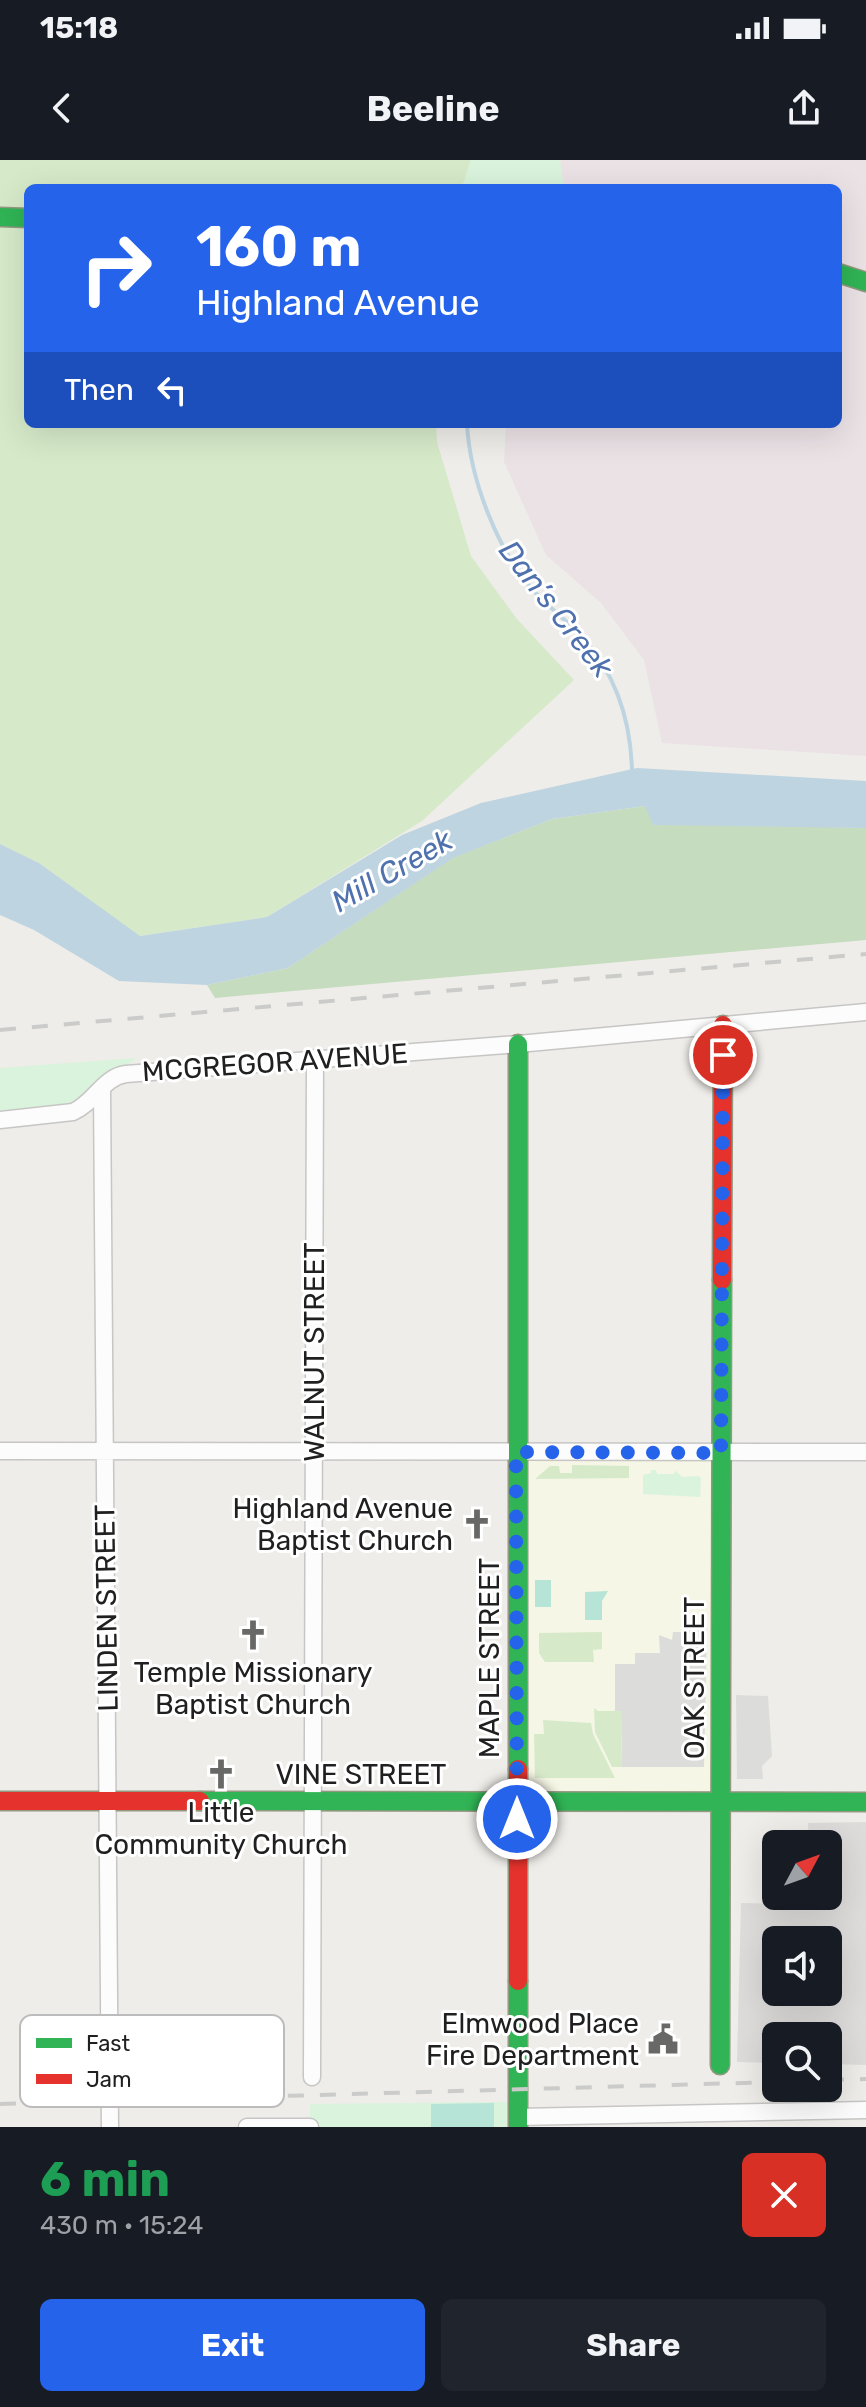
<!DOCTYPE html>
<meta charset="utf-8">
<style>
:root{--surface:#171b24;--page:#20242c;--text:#f1f3f6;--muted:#9ea1a6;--accent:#2563eb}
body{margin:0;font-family:Rubik,sans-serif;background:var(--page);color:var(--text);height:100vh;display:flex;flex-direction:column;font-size:30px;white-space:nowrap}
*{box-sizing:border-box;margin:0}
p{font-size:26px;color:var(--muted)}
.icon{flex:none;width:44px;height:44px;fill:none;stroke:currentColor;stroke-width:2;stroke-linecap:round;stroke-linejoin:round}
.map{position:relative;height:1967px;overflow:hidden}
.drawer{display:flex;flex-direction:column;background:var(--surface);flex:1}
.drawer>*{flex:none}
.banner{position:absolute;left:24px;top:24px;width:818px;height:244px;border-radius:12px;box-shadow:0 8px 32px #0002;background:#2563eb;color:#fff;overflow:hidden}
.needle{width:52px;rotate:49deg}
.buttons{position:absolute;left:762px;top:1670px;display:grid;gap:16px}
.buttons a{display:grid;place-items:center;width:80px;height:80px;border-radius:12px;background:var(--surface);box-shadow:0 8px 32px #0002;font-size:40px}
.pin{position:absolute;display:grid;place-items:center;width:68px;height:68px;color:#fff;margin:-34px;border:4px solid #fff;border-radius:50%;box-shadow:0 2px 8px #0007}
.me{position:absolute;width:88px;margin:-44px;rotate:0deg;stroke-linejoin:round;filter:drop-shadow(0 0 6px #0008)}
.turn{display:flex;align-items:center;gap:28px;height:168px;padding:0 40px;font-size:36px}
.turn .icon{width:104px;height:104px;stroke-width:2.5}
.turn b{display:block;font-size:56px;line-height:68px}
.then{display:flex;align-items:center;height:76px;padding:0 40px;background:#0003;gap:16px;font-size:30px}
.round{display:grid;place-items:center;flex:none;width:84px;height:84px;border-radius:12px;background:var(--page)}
.overview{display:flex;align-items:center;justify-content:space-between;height:136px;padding:0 40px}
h1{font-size:48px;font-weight:700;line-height:60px;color:#1e9e55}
.button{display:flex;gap:16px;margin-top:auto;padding:16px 40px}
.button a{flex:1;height:92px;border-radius:12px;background:var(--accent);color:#fff;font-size:32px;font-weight:700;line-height:92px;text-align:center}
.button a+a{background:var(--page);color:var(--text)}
.status{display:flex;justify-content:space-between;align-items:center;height:56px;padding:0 40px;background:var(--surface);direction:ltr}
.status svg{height:22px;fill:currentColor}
header{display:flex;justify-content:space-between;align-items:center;height:104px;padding:0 40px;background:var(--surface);font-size:36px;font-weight:700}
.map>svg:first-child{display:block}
</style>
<div class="status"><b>15:18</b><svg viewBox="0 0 49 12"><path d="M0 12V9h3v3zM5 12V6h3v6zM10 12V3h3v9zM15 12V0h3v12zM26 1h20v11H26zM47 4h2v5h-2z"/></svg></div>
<header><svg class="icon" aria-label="back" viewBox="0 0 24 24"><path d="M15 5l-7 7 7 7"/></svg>Beeline<svg class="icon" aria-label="share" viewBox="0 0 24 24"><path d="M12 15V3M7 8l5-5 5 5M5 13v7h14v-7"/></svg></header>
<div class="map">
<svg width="866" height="1967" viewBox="0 0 866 1967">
<rect width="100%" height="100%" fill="#eeede9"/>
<!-- residential -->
<path fill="#dddcda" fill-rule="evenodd" d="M866,1662V1905L828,1904V1876H776V1903L737,1902L741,1743L786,1744L788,1736H828V1684H809L808,1663ZM776,1780H828V1832H776Z"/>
<!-- industrial -->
<path fill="#ebe2e6" d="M560,0H866V596L662,583L644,500L601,443L546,395L504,302L506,264H838V28H564Z"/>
<!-- education -->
<path fill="#f5f6e5" d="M516,1292L721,1293L722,1642L517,1641Z"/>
<!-- religious -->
<path fill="#dcdcda" d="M707,1465L704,1607H622L621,1552L615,1551V1504H635V1493H660L659,1475L672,1480L673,1472H688V1466Z
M736,1535L768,1536L772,1596L762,1606L763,1619H737Z"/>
<!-- grass -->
<path fill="#d6eac9" d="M0,0H471L462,28H28V264H436L437,282L471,396L517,459L574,520L422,661L267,757L139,776L39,703L0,684Z
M572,1305L629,1306V1318L535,1319L550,1306H559L560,1313H572Z
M602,1472V1489L593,1490L594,1502H545L539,1493V1473Z
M594,1548L598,1551H621L622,1607H612L595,1572Z
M543,1560L591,1563L593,1574L615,1618H535L534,1574H544Z"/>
<!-- forest -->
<path fill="#c6dcbf" d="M645,646L761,665L866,668V780L215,838L207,825L288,808L452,698L552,659Z"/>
<!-- park -->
<path fill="#d9f3dc" d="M471,0H560L564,28H462Z
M136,898L106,923L91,941L0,960V908Z
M651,1310H656L657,1314H673L676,1311L682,1317L698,1316L701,1318L700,1337L643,1334V1315L651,1313Z
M518,1942V1967H310V1944Z"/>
<!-- pitch -->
<path fill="#b6e4d6" d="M535,1420H551V1447H535Z
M608,1431L602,1441V1460H585V1432Z
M494,1943V1967H431V1944Z"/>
<!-- water -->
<path fill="#bed4e0" d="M637,608L866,621V668L653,665L645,646L552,659L453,698L288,808L207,825L119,821L34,770L0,755V684L39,703L140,776L267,757L402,675L481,643Z"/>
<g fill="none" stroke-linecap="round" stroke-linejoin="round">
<!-- stream -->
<path stroke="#bed4e0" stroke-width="4" d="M467,264C470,319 497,390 534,431C549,448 568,461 583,478C617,516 631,562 632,612"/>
<!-- street casing -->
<g stroke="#c7c6c5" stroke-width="19">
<path id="street" d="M102,928L110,1967
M0,960L73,952C94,943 103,917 126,914L518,884L866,852
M0,1291L866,1292
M312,1917L315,898
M518,1957L866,1950
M247,1967H310"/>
</g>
<!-- fast casing -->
<g stroke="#939881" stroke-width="21">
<path id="fast" d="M0,57L28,58
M838,113L866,122
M518,884V1609
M200,1641L866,1642
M518,1821V1967
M720,1905L722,1120"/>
</g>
<!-- jam casing -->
<g stroke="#939881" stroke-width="21">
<path id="jam" d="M722,1120L723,865
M518,1609V1821
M0,1641H200"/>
</g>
<!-- street -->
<use href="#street" stroke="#fcfcfc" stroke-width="16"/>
<!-- fast -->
<use href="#fast" stroke="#30b455" stroke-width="18"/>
<!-- jam -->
<use href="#jam" stroke="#e5322d" stroke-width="18"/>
<!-- rail -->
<path stroke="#cbcbca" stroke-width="4" stroke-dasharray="16 16" stroke-linecap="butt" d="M0,870L866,794
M828,1920L866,1919
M0,1944L776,1922"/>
</g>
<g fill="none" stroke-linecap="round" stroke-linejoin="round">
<!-- route -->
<path stroke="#2563eb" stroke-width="14" stroke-dasharray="0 25.2" d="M517,1659L516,1292L721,1293L723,895"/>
</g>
<!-- icons -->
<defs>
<g id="church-bare" transform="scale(2.4)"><path d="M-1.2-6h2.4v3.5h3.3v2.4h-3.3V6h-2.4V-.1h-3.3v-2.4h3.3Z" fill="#686866" stroke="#fff" stroke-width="2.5" paint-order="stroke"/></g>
<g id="civic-bare" transform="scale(2.4)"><path d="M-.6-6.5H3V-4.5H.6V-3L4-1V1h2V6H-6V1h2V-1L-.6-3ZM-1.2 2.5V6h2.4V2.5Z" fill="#686866" stroke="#fff" stroke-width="2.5" paint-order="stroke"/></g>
</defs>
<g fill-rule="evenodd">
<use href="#church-bare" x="477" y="1364"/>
<use href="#church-bare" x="253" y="1475"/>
<use href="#church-bare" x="221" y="1614"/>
<use href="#civic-bare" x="663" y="1879"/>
</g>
<g text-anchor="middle" stroke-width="6" stroke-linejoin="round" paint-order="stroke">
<!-- street labels -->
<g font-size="28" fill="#202020" stroke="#fff">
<text transform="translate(275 902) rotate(-4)" y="10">MCGREGOR AVENUE</text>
<text transform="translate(314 1192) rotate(-90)" y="10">WALNUT STREET</text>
<text transform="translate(106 1448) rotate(-91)" y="10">LINDEN STREET</text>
<text transform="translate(489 1498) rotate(-90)" y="10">MAPLE STREET</text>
<text transform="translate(694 1518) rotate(-90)" y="10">OAK STREET</text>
<text x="361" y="1624">VINE STREET</text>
</g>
<!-- poi labels -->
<g font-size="28" fill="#202020" stroke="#fff" text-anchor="end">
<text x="453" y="1358">Highland Avenue<tspan x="453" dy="32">Baptist Church</tspan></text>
<text x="253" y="1522" text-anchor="middle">Temple Missionary<tspan x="253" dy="32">Baptist Church</tspan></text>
<text x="221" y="1662" text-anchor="middle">Little<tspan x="221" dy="32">Community Church</tspan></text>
<text x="639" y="1873">Elmwood Place<tspan x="639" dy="32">Fire Department</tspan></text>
</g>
<!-- water labels -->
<g font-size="30" font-style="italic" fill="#4f71ad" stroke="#fff">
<text transform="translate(556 449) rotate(52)" y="10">Dan’s Creek</text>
<text transform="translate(392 711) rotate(-30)" y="10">Mill Creek</text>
</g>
</g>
<!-- legend -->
<rect x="20" y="1855" width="264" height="92" rx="12" fill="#fff" stroke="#bcbcbc" stroke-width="2"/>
<rect x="36" y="1878" width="36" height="10" fill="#30b455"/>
<rect x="36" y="1914" width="36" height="10" fill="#e5322d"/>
<g font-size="22" fill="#202020">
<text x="86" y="1891">Fast</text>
<text x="86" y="1927">Jam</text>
</g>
</svg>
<div class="buttons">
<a><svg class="needle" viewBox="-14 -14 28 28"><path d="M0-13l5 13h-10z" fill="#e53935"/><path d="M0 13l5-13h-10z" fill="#9ea1a6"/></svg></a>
<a><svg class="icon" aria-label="sound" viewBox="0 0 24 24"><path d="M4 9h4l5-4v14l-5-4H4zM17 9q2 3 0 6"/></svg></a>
<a><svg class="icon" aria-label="search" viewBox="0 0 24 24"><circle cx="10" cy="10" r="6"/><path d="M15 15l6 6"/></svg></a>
</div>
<div class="pin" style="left:723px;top:895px;background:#d93025"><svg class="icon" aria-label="arrive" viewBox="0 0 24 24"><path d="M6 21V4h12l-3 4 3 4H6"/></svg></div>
<svg class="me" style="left:517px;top:1659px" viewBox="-20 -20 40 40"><circle r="17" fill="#2563eb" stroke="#fff" stroke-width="3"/><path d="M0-11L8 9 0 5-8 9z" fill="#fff"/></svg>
<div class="banner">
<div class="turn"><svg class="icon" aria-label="right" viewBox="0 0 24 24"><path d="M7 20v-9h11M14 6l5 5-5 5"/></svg><div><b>160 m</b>Highland Avenue</div></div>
<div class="then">Then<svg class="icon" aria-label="left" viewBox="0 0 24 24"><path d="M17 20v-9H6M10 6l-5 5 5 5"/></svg></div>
</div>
</div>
<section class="drawer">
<div class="overview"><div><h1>6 min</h1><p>430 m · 15:24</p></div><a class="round" style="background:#d93025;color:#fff"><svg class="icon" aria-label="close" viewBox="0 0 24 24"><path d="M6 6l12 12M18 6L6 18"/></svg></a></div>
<div class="button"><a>Exit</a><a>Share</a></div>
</section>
